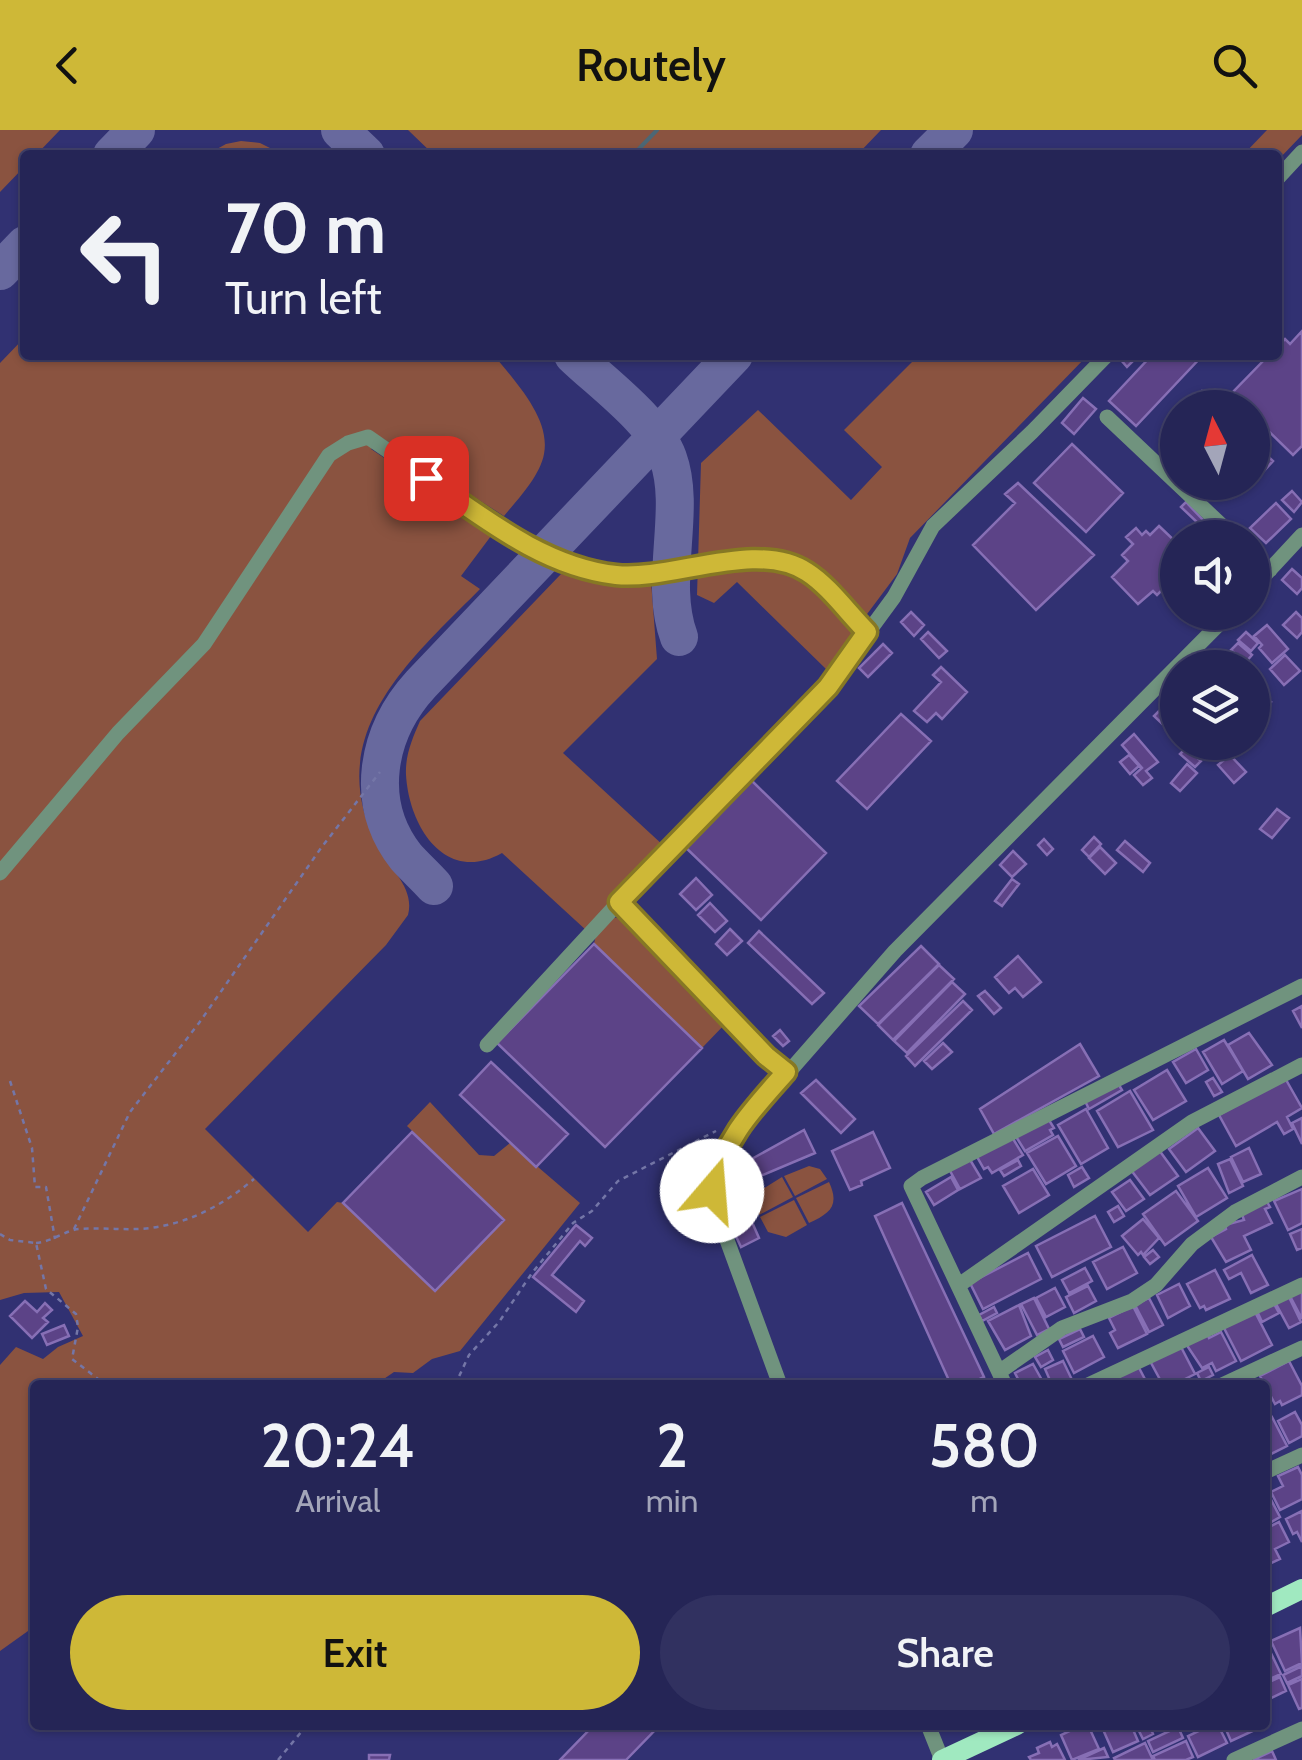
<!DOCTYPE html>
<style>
:root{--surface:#252556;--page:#313160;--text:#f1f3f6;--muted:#a3a5b9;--line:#42426c;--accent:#ceb837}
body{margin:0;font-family:Cabin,sans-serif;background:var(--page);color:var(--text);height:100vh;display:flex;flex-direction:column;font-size:38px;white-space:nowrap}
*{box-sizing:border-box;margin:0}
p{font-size:32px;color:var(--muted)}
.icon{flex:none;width:55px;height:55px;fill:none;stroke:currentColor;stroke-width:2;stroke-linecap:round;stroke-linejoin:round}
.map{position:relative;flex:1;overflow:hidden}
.side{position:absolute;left:30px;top:1250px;width:1240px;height:350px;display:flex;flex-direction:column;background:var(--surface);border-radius:10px;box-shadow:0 2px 8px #0004,0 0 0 2px var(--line)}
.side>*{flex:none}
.hud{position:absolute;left:20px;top:20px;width:1262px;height:210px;border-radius:10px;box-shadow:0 2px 8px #0004,0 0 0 2px var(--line);background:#252556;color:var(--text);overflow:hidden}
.needle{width:65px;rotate:354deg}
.buttons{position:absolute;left:1160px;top:260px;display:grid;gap:20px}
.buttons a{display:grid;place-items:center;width:110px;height:110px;border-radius:50%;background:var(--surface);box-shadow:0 2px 8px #0004,0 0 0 2px var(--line);font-size:50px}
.pin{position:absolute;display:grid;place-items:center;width:85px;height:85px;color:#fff;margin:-42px;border-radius:20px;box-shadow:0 5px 15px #0006}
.me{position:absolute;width:110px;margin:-55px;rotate:18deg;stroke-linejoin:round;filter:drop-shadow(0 0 8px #0008)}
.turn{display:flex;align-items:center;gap:35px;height:210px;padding:0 40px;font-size:45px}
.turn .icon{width:130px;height:130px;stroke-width:2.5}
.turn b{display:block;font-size:70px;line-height:85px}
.eta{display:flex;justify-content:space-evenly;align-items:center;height:170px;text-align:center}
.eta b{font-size:60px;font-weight:600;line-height:70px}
.cta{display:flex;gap:20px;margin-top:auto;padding:20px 40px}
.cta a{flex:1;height:115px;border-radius:60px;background:var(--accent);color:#111;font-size:40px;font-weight:600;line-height:115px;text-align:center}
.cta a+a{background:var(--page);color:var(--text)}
header{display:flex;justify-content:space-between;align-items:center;height:130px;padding:0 40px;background:var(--accent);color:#111;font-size:45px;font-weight:600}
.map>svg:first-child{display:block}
</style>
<header><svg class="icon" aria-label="back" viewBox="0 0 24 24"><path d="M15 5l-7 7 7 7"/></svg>Routely<svg class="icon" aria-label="search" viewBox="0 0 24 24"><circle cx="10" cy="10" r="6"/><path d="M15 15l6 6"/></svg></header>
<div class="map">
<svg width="1302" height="1630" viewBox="0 0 1302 1630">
<rect width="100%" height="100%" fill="#313172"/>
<!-- green -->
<path fill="#8a5340" d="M0,0H60L36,25H25V36L0,62Z
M408,0H881L857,25H434Z
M1267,0H1302V5L1278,30V25H1243Z
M241,11L260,13L284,25H206L226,14Z
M25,207V225H494C514,251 551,288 544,324C540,346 518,369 504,386L382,308L371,319L494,402L461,446L480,459C409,531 320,605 378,717C390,739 415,758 408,785L386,815L205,999L308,1102L337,1072L343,1073L435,1161L504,1090L407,996L430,972L479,1025L494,1026L510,1013L580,1073L460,1221L432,1229L413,1243L394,1242L375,1255H35V1496L0,1521V1235L16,1217L43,1229L58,1217L83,1206L59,1162L24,1163L0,1170V233Z
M919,225H1088L910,408L897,444L826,539L737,452L714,473L697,465L701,333L758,280L851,370L882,337L844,300Z
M561,444L605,453L651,451L657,529L563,623L664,716L587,801L502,723C445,755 409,696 406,645C405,626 412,609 420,591Z
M613,787L628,791L727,892L702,918L594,814L596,805Z
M809,1036L820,1039L827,1049L795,1066L784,1046Z
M782,1047L793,1067L759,1085L755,1073L758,1062Z
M829,1052C840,1076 830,1083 809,1093L796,1068Z
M794,1070L807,1095L786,1107L768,1102L760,1087Z"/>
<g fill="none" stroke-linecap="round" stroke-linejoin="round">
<!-- stream -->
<path stroke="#4c6775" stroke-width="4" d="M633,25L657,0"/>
<!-- taxiway -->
<path stroke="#68699e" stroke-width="38" d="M340,0L366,25
M112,25L136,0
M929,25L954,0
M0,141L25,115
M573,225C602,253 654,290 668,328C687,380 658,451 679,507
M434,756C425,746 415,737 406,727C363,672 377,602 421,554L734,225"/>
</g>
<!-- building -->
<path fill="#5c4387" stroke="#876fb5" stroke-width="2.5" d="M1302,201V316L1293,325L1252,285V278H1245L1231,264L1269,225H1278V216L1285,209L1290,214Z
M1126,225L1137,227L1127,237L1121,230Z
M1152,225H1203L1136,296L1109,271Z
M1202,261L1209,267L1199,277L1192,271Z
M1083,268L1096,279L1074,304L1062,293Z
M1072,314L1123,363L1086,402L1034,353Z
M1259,318L1273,331L1263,342L1252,331V324Z
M1018,353L1094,425L1036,480L973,415L1015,373L1005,364Z
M1292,361L1302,372L1294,382L1282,370Z
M1186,372L1204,391L1200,395L1181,377Z
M1276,373L1291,389L1266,413L1250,398Z
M1159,396L1178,414V463L1170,470L1161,461L1157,465L1153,461L1138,474L1112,447L1128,431L1122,425L1133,414L1126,407L1136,398L1142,405L1146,401L1150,405Z
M1292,439L1302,448V458L1297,464L1282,450Z
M911,482L924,495L914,506L901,492Z
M1296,482L1302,488V502L1297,508L1283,495Z
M1267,495L1288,519L1272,533L1259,518L1262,515L1254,506Z
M928,502L947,521L939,528L921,509Z
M1246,502L1258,513L1251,521L1238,510Z
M1238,513L1252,525L1245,533L1231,520Z
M883,514L892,523L868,547L859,538Z
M1285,525L1300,541L1284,555L1270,539Z
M1228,527L1235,538H1215L1214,537Z
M941,537L967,562L942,589L936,583L927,592L914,581L941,552L933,545Z
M1175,561L1178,563V584L1164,572Z
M1262,565L1271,572L1257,590L1252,586V576Z
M1164,576L1178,589V598L1172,603L1154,586Z
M901,584L931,611L867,679L837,651Z
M1134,604L1158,632L1146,641L1152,648L1143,655L1134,645L1142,638L1122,615Z
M1200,612H1211L1217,617L1211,625L1198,615Z
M1186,618L1201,631L1195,637L1180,624Z
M1129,625L1139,636L1130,644L1120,632Z
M1230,625L1246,642L1234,653L1218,635Z
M1187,634L1197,643L1180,661L1171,653Z
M750,649L826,723L761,790L684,716Z
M1277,679L1289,688L1272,708L1260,699Z
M1094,707L1101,714L1089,727L1082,720Z
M1044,709L1053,719L1047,725L1038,715Z
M1125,711L1150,733L1143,742L1117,720Z
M1100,717L1116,733L1105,744L1089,728Z
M1013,721L1026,734L1012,747L1000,735Z
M696,748L712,765L696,780L680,764Z
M1012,749L1019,754L1002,776L995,771Z
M710,773L727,791L715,802L698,785Z
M730,799L742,811L727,825L716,814Z
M759,801L824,863L812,874L748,813Z
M594,814L702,918L605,1017L497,913Z
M921,816L939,834L878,894L859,876Z
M1018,826L1041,852L1023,867L1015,858L1009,863L995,847Z
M939,835L954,849L893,910L878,895Z
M952,852L965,864L907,923L894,911Z
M985,861L1001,878L994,884L978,866Z
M963,871L972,880L915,936L906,926Z
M1302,876V898L1293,881Z
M780,900L789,911L783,916L773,906Z
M1249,903L1272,935L1248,949L1228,915Z
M1224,910L1243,941L1222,954L1203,922Z
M943,913L952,922L932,939L924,931Z
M1080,914L1099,946L994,1004L980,979Z
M1196,919L1208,940L1186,953L1173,932Z
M491,932L568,1004L536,1037L460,965Z
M1167,940L1186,971L1153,990L1134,960Z
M1213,948L1222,962L1214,966L1206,952Z
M1285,948L1302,978L1287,987L1293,999L1284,1004L1277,992L1236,1016L1219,985Z
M816,950L855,989L841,1003L801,963Z
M1116,950L1122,960L1089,979L1084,969Z
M1130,961L1153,1000L1118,1017L1097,981Z
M1086,979L1108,1018L1081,1034L1058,995Z
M1047,987L1054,998L1050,1000L1053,1005L1025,1021L1015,1005Z
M1302,988V1014L1292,993Z
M1198,998L1215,1021L1186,1042L1169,1019Z
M804,1000L815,1023L746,1052L739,1036Z
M412,1002L504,1090L435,1161L343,1073Z
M873,1002L890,1038L861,1051L862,1055L850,1060L832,1021Z
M1058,1006L1076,1036L1046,1054L1027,1023Z
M1012,1007L1023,1025L992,1043L988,1037L984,1039L976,1025Z
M1249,1018L1261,1044L1243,1052L1231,1027Z
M1159,1020L1178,1046L1150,1065L1131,1040Z
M969,1028L981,1048L960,1059L949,1039Z
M1230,1029L1243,1056L1229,1063L1218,1034Z
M1018,1030L1021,1036L1004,1046L1000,1040Z
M1082,1037L1089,1048L1074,1057L1068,1045Z
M1208,1038L1227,1068L1196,1087L1178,1056Z
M1033,1039L1049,1065L1019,1083L1003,1056Z
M951,1047L958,1060L934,1075L926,1062Z
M1130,1050L1144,1069L1126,1081L1112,1062Z
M1302,1059V1093L1288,1100L1274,1071Z
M1176,1061L1198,1091L1165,1115L1143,1084Z
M740,1065L759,1108L741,1117L721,1074Z
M1266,1070L1270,1077L1265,1079L1272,1093L1244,1106L1251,1120L1226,1132L1211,1107L1226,1099L1225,1095L1244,1090L1241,1082Z
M902,1073L984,1247L967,1255H951L875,1086Z
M1118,1076L1124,1086L1114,1092L1108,1082Z
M1095,1086L1111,1117L1052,1147L1036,1116Z
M1143,1089L1159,1108L1143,1125L1141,1122L1138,1125L1122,1106Z
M576,1095L592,1108L585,1116L580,1111L552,1145L584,1171L576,1182L533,1147Z
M1302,1099V1118L1297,1120L1290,1104Z
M1123,1117L1137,1143L1107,1159L1093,1132Z
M1153,1120L1159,1127L1150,1134L1144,1127Z
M1028,1123L1041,1149L983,1179L970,1153Z
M1252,1125L1268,1155L1251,1163L1241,1143L1229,1149L1224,1140Z
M1085,1138L1092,1151L1069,1163L1062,1150Z
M1215,1140L1230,1169L1206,1180L1204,1176L1200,1178L1187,1154Z
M1179,1154L1190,1176L1168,1188L1157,1165Z
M1088,1156L1096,1171L1074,1183L1066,1167Z
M1055,1158L1065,1177L1046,1187L1036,1168Z
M1302,1160V1189L1290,1166Z
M1288,1165L1301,1192L1289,1198L1275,1172Z
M1034,1168L1049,1199L1037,1205L1021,1174Z
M1149,1168L1163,1195L1149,1202L1135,1175Z
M25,1171L37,1182L45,1173L52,1180L43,1188L48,1192L32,1208L10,1186Z
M1273,1172L1279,1183L1262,1192L1257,1181Z
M1019,1175L1031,1206L1005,1220L988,1191Z
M1133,1176L1147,1204L1118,1218L1110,1203L1115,1200L1109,1188Z
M994,1177L997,1183L982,1191L979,1185Z
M1255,1182L1272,1215L1241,1231L1224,1198Z
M64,1195L69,1206L47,1215L42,1204Z
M1080,1199L1084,1207L1063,1217L1059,1209Z
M1221,1202L1236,1231L1216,1241L1212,1233L1202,1238L1186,1214L1207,1203L1209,1208Z
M1093,1206L1104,1227L1074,1243L1063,1221Z
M1180,1215L1195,1244L1173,1255H1163L1150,1231Z
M1048,1220L1053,1230L1041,1237L1035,1227Z
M1063,1231L1074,1254L1052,1255L1045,1239Z
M1289,1231L1302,1256V1265L1282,1275L1280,1271L1275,1274L1260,1246Z
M1033,1234L1043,1252L1040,1255H1021L1015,1243Z
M1137,1234L1148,1255H1122L1117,1245Z
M1209,1237L1213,1245L1201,1251L1197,1243Z
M1295,1282L1302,1295V1306L1289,1313L1278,1291Z
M1272,1287L1287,1316L1265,1327V1291Z
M1298,1337L1302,1345V1369L1280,1380L1271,1362L1283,1356L1278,1346Z
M1265,1358L1280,1387L1266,1395L1265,1393Z
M1302,1381V1412L1297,1402L1293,1404L1286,1389Z
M1279,1392L1289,1412L1275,1419L1280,1429L1265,1436V1399Z
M1300,1498L1302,1533L1285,1541L1271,1511Z
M1269,1519L1281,1544L1265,1551V1521Z
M1302,1536V1546L1287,1553L1283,1545Z
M1280,1547L1286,1561L1265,1571V1554Z
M1302,1549V1578L1299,1579L1288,1555Z
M594,1595H660L626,1630H560Z
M1082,1595H1088L1099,1619L1072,1630L1061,1605Z
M1101,1595H1131L1138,1611L1113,1622Z
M1136,1595H1149L1153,1604L1143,1609Z
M1211,1595H1218L1227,1613L1198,1627L1188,1606Z
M1224,1595H1252L1255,1600L1231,1611Z
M1178,1597L1183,1608L1153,1622L1148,1611Z
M1186,1611L1193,1627L1186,1630H1155L1153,1626Z
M1050,1612L1052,1617L1057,1614L1065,1630H1031L1029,1627L1039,1623L1037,1618Z
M1145,1613L1153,1630H1115L1114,1628Z
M1104,1618L1108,1627L1078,1630Z
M1272,1621L1276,1630H1253Z
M369,1625H390L389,1630H369Z"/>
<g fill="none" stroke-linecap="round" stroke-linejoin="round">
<!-- path -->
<path stroke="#7476a7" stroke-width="2.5" stroke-dasharray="5 5" stroke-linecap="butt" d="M10,951L32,1018L35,1057H46L55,1109
M74,1099L130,982L199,893L321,718L380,642
M0,1104L10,1110L36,1113L46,1159L76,1184L78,1197L72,1229L106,1255
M36,1113C54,1111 66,1100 79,1099C103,1097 126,1101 150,1098C190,1093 223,1075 254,1049
M455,1255L469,1225L499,1192L532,1143L573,1093L592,1081L618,1051L716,1001
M278,1630L307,1595"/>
<!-- minor -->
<path stroke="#70937e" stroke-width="15" d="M1278,48L1302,22
M1107,287L1235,408
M1252,424L1270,440
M1252,459L1302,405
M0,743L118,603L204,514L329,325L348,313L368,307L514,408L570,435L619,445L754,431L792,435L808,442L867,501
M619,772L766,926L786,942
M487,915L619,772L828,557L894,467L933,396L1032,302L1107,225
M959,1155L1192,992L1302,935
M999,1242L1062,1198L1132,1171L1156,1155L1192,1114L1235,1082L1302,1047
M780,1255L716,1080C711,1053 718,1033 730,1009L895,821L1231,482
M1005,1255L911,1056L922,1048L1302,856
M1088,1255L1302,1155
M1222,1255L1302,1218
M1265,1342L1302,1325
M928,1595L942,1630
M1234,1630L1302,1599"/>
<!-- major -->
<path stroke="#a0e9c0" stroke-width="20" d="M1265,1477L1302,1459
M942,1630L1017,1595"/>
</g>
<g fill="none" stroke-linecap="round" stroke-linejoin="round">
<!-- route casing -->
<g stroke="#867824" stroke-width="25">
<path id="route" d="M426,348C484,388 544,437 616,445C672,451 756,409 807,442C829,456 848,483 867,502L828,557L619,772L766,926L786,942C752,980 723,1010 712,1061"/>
</g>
<!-- route -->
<use href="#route" stroke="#ceb837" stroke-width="18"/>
</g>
</svg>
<div class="buttons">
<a><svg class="needle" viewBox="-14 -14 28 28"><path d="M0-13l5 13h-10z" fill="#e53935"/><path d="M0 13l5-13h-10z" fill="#a3a5b9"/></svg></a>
<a><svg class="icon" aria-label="sound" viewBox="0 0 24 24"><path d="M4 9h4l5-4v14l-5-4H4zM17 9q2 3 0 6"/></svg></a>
<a><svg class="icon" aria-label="layers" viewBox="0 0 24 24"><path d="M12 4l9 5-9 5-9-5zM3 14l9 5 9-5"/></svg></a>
</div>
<div class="pin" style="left:426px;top:348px;background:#d93025"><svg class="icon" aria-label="arrive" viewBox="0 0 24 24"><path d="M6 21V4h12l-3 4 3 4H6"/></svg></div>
<svg class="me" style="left:712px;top:1061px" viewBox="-20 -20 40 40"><circle r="19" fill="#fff"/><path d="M0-13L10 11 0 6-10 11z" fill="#ceb837"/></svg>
<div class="hud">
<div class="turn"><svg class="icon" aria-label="left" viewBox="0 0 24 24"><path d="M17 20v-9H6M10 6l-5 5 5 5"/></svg><div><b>70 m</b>Turn left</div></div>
</div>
<section class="side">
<div class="eta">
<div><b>20:24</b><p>Arrival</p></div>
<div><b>2</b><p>min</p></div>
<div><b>580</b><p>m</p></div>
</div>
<div class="cta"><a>Exit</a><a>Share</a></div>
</section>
</div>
